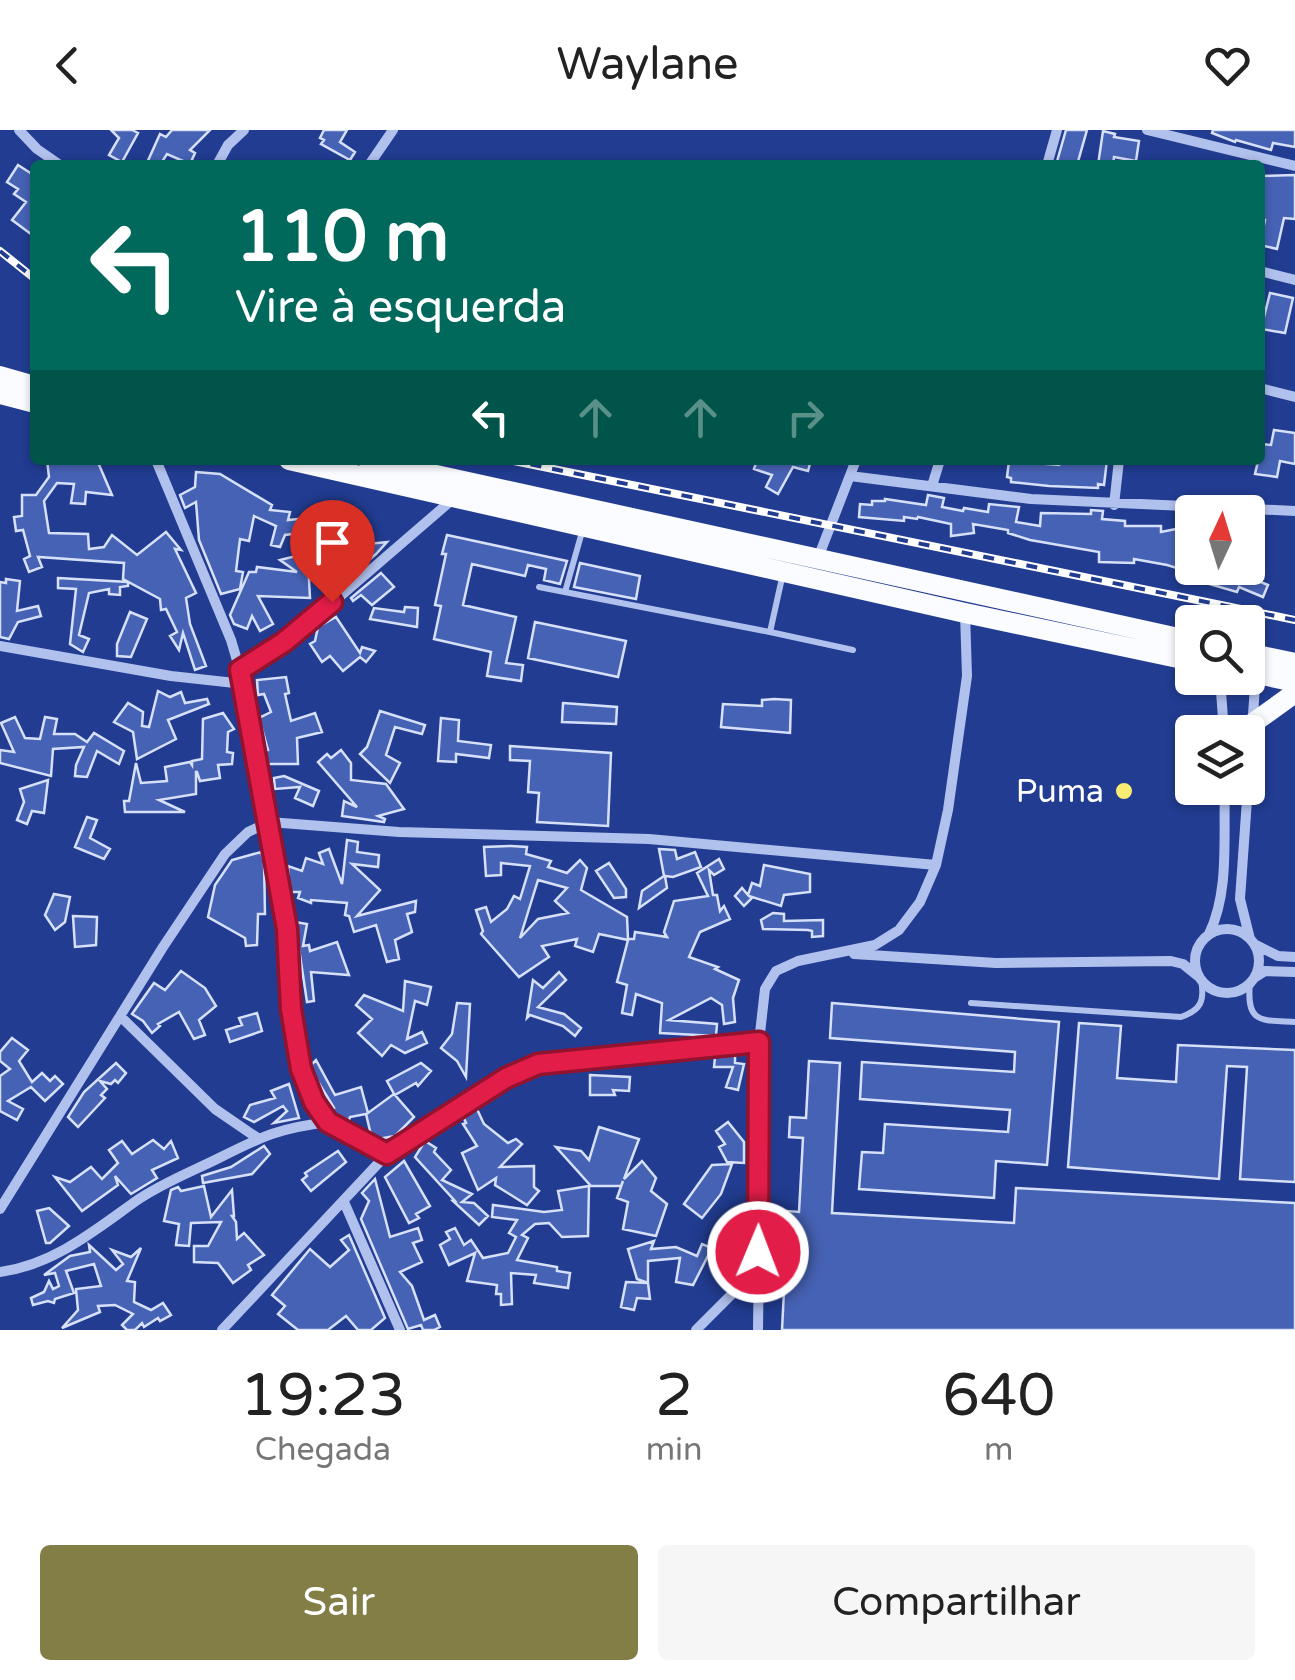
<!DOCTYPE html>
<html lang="pt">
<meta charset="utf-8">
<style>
:root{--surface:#fff;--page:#f6f6f6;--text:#222;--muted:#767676;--accent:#837d46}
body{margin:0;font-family:"Varela Round",sans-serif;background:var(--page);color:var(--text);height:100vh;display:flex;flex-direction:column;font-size:38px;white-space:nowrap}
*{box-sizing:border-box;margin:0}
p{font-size:32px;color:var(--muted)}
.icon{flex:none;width:55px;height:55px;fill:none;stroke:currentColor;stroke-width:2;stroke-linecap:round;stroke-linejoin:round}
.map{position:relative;height:1200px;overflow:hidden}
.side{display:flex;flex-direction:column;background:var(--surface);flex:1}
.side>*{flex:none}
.guide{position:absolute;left:30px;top:30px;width:1235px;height:305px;border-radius:10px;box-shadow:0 2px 8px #0004;background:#00695c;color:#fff;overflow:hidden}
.needle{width:65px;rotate:4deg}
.tools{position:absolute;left:1175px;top:365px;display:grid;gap:20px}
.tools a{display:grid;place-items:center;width:90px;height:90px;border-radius:10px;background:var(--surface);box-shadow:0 2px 8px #0004;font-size:50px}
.pin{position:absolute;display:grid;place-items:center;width:85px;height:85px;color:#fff;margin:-102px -42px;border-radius:50% 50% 50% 0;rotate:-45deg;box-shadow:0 0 10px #0007}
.pin .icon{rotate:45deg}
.me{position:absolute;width:110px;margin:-55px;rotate:1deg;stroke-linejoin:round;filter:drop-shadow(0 0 8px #0008)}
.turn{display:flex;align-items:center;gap:35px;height:210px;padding:0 40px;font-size:45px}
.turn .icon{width:130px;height:130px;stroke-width:2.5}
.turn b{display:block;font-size:70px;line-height:85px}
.lanes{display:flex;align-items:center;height:95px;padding:0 40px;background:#0003;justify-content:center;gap:50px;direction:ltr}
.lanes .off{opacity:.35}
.eta{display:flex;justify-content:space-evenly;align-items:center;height:170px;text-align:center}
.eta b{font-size:60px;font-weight:600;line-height:70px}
.action{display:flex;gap:20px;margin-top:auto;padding:20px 40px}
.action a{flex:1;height:115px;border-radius:10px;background:var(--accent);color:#fff;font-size:40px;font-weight:600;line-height:115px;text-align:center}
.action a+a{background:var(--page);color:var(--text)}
header{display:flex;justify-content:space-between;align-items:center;height:130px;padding:0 40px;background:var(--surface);font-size:45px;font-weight:600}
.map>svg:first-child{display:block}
</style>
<header><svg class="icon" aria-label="back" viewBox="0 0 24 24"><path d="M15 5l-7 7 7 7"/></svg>Waylane<svg class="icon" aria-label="heart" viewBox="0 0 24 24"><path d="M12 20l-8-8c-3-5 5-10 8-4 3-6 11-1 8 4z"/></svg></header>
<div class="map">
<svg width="1295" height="1200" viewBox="0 0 1295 1200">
<rect width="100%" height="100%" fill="#213c90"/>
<!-- building -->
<path fill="#4662b5" stroke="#d7e0f9" stroke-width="2.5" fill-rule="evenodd" d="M111,0H132L138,3L122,32L109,25L119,8Z
M172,0H210L190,20L195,23L190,34L167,24L160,35H146L160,4L166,7Z
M324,0H347L340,12L355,22L350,30L321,14L324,10L320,8Z
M1066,0H1087L1077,35H1056Z
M1213,0H1295V17L1273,13L1271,20L1236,10L1235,12L1212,3Z
M1103,1L1115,4L1114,7L1139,11L1136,31L1114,27L1113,35H1098Z
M18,35L35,46V107L12,90L26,72L14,64L18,59L7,52Z
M1295,45V89L1284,88L1277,119L1260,115L1265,90L1260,89V46Z
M1270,163L1293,168L1285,203L1261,199Z
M1274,300L1295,303V334L1280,331L1277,347L1255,344L1262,314L1271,315Z
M47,330H97L112,365L86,362L85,374L71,373L74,354L57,353L44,371L49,403L88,404L89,419L104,417L112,405L137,425L166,402L181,420L175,419L196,463L186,468L190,494L206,536L195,540L183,503L179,520L170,506L177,502L166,479L161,480L160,469L123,449L124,433L38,427L42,437L29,442L24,429L30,426L23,400L16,401L14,387L22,386V365H36L49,347Z
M757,330H811L808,341L793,337L778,364L766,357L772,345L754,339Z
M1065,330H1107L1104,355L1098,354V358L1049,356L1011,352V348L1007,347L1009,331L1059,335Z
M196,342L220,344L272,375L270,380L290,382L288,390L308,388L310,402L285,405L280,417L271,415L276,396L254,386L249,411L240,409L236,441L243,442L240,459L221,464L199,410L196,372L185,378L180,365L195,357Z
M928,365L944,368L942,377L963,381L964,378L988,382L989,374L1019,377L1016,392L1040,396L1041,383L1091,384V380L1103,381L1102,389L1125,391V396H1161V402L1186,397L1192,438H1241V444L1268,455L1263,467L1239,457L1237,462L1185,447L1187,441L1167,435L1134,429V433L1099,432V422L1030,410L1008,403V400L973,394L974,403L951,406V394L918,387L917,389L904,387V391L859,387L860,374L872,375V371H885V369L926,375Z
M313,379L354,384L352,401L327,397Z
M447,405L567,431L560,454L544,450L546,439L528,435L525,446L472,434L463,475L516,487L506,533L523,535L521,551L487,546L491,522L434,509L441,476L435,475L446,424H442Z
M387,412L376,424L341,454L336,447L355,433L352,429L359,422L368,414Z
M327,418L330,464L308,432L310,468L258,466L273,494L260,501L252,486L247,499L234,494L230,485L249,442H256L257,437L297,442L280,430Z
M580,433L640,446L636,469L574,457Z
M381,443L394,457L372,475L361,465L353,471L351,468Z
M58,448L128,452V456L120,457V465L109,464V459L89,463L79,505L89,509L83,522L70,514L76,459L58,458Z
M6,449L20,451L17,481L38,476L41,486L18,492L9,509L0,507V452L6,453Z
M405,477L418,478L417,497L370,489L374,478L404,482Z
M130,482L147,489L131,527L117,526V514Z
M336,487L360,523L362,517L375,521L366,532L360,527L343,541L330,526L322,532L310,514L315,511L318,497Z
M535,492L626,511L618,547L528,528Z
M286,547L289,563L285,564L291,591L315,583L322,602L297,608L298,634H267L265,621L268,620L259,588L271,582L264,564L258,565L257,550Z
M158,561L170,567L181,562L185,573L207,569L209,574L168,590L176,609L137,629L133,602L114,592L128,573L143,582L142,596L149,597Z
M774,569L791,570L790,603L721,597L723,574L762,576V570Z
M563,573L617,577L616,594L562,592Z
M380,581L425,595L422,604L395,597L386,625L400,633L390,653L360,624L367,617Z
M223,583L234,599L228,602L227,622L233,623L232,634L218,635L220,648L200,651L197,642H196V664L159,670L185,682H125L124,671H129L136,633L141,653L167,651L165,637L190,632L192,635V631L202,629L203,589Z
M15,587L25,608L40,609L45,587L57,589L54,604H75L87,612L94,603L124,621L119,634L97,621L87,647L75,646L76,635L84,617L53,619L51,646L0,633V620L14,622L1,593Z
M441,588L459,590L458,611L491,615L489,628L456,624V632L438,631Z
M510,616L611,623L608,696L537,692L539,663L528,662L530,631L510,630Z
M341,620L351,633V650L386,654L404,679L378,686L385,689L384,692L342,686L344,671L357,677L318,632L327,624L331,628Z
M284,646L319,661L313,676L295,668L300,657L275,659L274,648Z
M48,650L44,683L32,681L27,694L17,690L24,672L20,659Z
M87,687L97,690L90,708L110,719L104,729L75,717Z
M347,710L358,712L357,722L379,725L378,737L352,734L380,760L357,786L416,771L415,782L407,784L412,802L395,810L399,829L387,832L376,795L354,802L349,786L345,785L347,773L311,770V773L298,768L300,762H289L288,736L302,741L306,728L323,734L319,723L329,719L342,754Z
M511,716L527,717L526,724L551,731L548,737L567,743L580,730L587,738L581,760L627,787L628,809H634L635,802L667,807L664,802L674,771L708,766L697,743L719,729L724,739L714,745L709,740L713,765H717L720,781L724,776L730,789L700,802L689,827L718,837L715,839L739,850L733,868L735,892L724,894L722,875L711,868L669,890L717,894L716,906L660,903L662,873L636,864L632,885L622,883L627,855L617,852L628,810L599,804L593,822L575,816L577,809L542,816L549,827L519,847L481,804L483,801L476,780L486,777L491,792L507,779L514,766L520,769L530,736L501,733V745L486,746L484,717ZM538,750L567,758L555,771L568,783L538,789L520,808Z
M659,719L675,720L677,729L695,722L701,737L673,747L665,746L667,758L639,778L642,761L664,746Z
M261,722L264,732L265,784H258L257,815L246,816L245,808L208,787L215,755L232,730Z
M609,733L626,759V767L614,768L596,741Z
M764,735L810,744V762L784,765L781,776L749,766L752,768L744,776L735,766L742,758L748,765L752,753L760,756Z
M54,764L70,767L65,792L55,800L45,785Z
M773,783L784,784V791L823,790V806L812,807V801L808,800L763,799L761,790Z
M73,786L97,787L96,815L75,817Z
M295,792L307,794L303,816L309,815L310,821L337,812L349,845L311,842L314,871L307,872Z
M181,841L205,858L216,876L199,890L205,905L194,909L179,882L158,894L160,896L152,903L143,891L132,884L154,853L165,860Z
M559,842L566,850L538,877L564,884L581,898L575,906L563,896L530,885L527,888L533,850L543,858Z
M405,851L431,857L427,875L415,871L407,909L422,902L427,913L405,923L391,915L382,926L358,903L372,889L356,875L364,865L403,881Z
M457,873L470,874L466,947L457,931L441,918L452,904Z
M832,873L1059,892L1047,1035L996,1031L994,1068L859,1059L862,1022L883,1023L885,994L1008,1002L1010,980L860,969L862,932L1014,942L1015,922L830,908Z
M257,883L262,901L230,912L226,900L242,895L239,888Z
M1079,893L1121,896L1117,948L1176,952L1178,915L1295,920V1052L1240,1049L1247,937L1227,936L1219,1049L1068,1037Z
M12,908L28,920L19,931L32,952L42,943L50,951L55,946L63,954L45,971L31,957L8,971L23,979L17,990L0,981V946L10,939L0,931V922Z
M735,924V933L744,934L738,960L726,957L733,937H714L715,927Z
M316,930L335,965L361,957L368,983L394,964L387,951L421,933L431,941L418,956L416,953L395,965L414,987L395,1006L378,1009L371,1005L366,984L350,987L348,993L335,985L331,980L334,978L309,937Z
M809,931L840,933L832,1083L1014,1093L1016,1058L1295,1073V1200H782L788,1081L799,1082L803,1008L789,1007L790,987L806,988Z
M116,933L126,943L118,953L115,950L111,954L100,951L107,959L101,965L105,968L78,997L68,987L84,962Z
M590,945L630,947L629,961L613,960L615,965H590Z
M289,954L299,988L274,993L287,981L283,976L254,992L244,987L250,975L275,968L271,961Z
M476,977L484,994L508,1013L516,1009L522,1014L500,1037L534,1036V1057L539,1061L527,1075L495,1055L496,1048L478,1060L462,1023L477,1016L463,994L466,993L463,986Z
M728,992L744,1012V1033L727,1032L719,1017L725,1014L716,1001Z
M599,997L639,1009L624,1049L642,1031L656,1048L651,1061L667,1074L656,1106L623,1099L628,1072L617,1068L623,1051L621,1056H591L556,1017L581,1021L589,1030Z
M153,1010L164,1019L171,1011L178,1028L152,1040L157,1048L131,1064L115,1046L118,1055L82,1081L55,1047L70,1052L91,1037L102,1049L118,1033L109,1020L122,1011L132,1024Z
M425,1011L436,1018L434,1022L451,1040L442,1050L472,1064L462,1072L474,1073L488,1086L479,1095L453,1071H455L415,1027Z
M264,1016L270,1024L252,1044L203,1053L202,1046L231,1037Z
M338,1021L346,1032L311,1061L302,1050L307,1046L305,1043Z
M404,1031L430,1076L416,1084L419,1088L409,1093L385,1047Z
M732,1034L721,1064L702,1088L684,1074L712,1035Z
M375,1049L390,1107L418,1098L422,1110L413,1113L422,1132L400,1142L412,1156L424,1190L435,1185L440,1197L434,1200H423L421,1195L408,1199L361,1089L369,1071L362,1063Z
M204,1056L211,1087L232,1060L234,1086H232L236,1092L237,1109L244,1103L264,1125L248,1135L251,1140L233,1153L218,1133L194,1132V1116H208L221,1092L191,1093L189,1116L176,1115L179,1094L164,1091L171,1060L178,1057L181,1061Z
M589,1056L588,1106L562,1107L549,1093L535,1094L522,1105L528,1108L517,1130L557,1137V1141L570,1143L568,1158L534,1153L536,1145L511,1143L512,1174L501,1175V1164H496L497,1155L467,1151L475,1123L449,1135L440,1115L450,1109L446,1102L455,1098L464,1115L471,1110L483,1128L508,1123L516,1107L509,1103L517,1090L492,1087L493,1075L544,1082L562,1080L558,1061Z
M49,1078L69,1096L50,1113H46L37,1081Z
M349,1105L385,1188L371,1200H358L346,1186L328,1200H298L278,1184L285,1176L272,1165L310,1119L330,1137L349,1120L341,1110Z
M654,1111L651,1119L676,1117L697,1126L702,1114L712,1118L693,1155L676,1152L680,1128L648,1131V1153L637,1149L628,1119Z
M89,1115L116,1140L123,1134L112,1120L131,1127L141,1118L127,1151L135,1152L134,1172L151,1180L163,1173L171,1185L160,1191L158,1188L144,1197L142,1193L135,1200H127L122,1195L133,1184L115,1175L98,1176L100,1182L62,1198L78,1180L76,1159L101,1156L94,1134L66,1141L74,1163L55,1169L54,1173L48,1171L33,1175L31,1168L44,1162L49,1151L53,1159L59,1156L55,1143L44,1145L70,1126L90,1122Z
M626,1152L648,1153L650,1169L637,1168L634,1180L621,1177Z"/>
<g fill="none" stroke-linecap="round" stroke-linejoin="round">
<!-- service -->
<path stroke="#b1c1ed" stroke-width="6" d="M539,457L770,502L782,448
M565,462L582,402
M770,502L853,520
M1250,852C1246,894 1260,890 1295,892
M971,873L1181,887C1201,880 1205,871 1201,850"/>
<!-- minor -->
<path stroke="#b1c1ed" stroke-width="10" d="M19,0L37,19L60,35
M1147,0L1295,36
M217,35L228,15L244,0
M369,35L393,0
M1047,35L1057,0
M1260,141L1295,150
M1260,258L1295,267
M156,330L231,510L244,554L287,799L291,879L301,939L314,972L329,992L387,1024
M850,346L1031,369L1295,381
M932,356L940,330
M1114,375L1119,330
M818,428L856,330
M0,516L171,546L244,554
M239,540L300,501L453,369
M1220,548L1224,602
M1195 831a32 32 0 1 1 64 0a32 32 0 1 1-64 0Z
M1209,804C1230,761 1223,705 1225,658
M1250,809L1240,769L1256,542
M1254,814L1278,826L1295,827
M854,824L996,833L1171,831L1183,834L1198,846
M1254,848L1265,841L1295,842
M120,886L215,979L256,1007
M344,1072L400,1200
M0,1079L163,817L225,724L248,702L269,692L399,702L649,709L936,735
M0,1142C53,1135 94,1101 136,1071C162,1053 191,1042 219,1028C263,1006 279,998 329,992
M222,1200L387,1024L506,948L538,934L686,922L759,912
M696,1200L733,1163L759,1122V912L765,859L776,841L798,831L875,815L899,800L920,772L936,735L948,680L967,546L965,483
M758,1200L759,1123"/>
<!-- trunk -->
<path stroke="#fbfcff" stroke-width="20" d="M0,246L35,256
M0,264L35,273
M289,330L965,483L1192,531
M368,330L1192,511
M1248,523L1295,533
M1248,542L1295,552
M1224,598H1246L1295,563"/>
<!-- rail casing -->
<g stroke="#fff" stroke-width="8">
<path id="rail" d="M0,121L35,149
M509,330L1295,490"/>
</g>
<!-- rail -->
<use href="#rail" stroke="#213c90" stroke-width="4" stroke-dasharray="11" stroke-linecap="butt"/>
</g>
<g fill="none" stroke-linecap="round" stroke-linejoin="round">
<!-- route casing -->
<g stroke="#92132f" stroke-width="25">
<path id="route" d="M332,472L284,512L240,540L287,799L291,879L301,939L314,972L328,992L387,1024L506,948L538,934L759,912L758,1122"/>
</g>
<!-- route -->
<use href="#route" stroke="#e11d48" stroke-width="18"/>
</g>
<!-- markers -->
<circle fill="#f9ec73" stroke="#213c90" stroke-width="4" cx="1124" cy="661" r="10"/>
<g text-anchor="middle" stroke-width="10" stroke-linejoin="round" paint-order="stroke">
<!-- poi labels -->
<g font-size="32" fill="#fff" stroke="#213c90" text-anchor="end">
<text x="1104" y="672">Puma</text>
</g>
</g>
</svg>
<div class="tools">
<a><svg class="needle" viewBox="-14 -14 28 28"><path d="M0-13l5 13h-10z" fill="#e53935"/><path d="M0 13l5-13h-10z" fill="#767676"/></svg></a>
<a><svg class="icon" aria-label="search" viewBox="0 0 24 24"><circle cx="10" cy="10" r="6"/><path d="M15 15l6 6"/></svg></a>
<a><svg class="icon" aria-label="layers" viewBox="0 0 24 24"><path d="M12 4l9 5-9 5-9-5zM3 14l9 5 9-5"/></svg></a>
</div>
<div class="pin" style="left:332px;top:472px;background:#d93025"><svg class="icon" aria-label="arrive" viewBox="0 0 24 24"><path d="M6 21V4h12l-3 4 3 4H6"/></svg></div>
<svg class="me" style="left:758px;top:1122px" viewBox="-20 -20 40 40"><circle r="17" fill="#e11d48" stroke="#fff" stroke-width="3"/><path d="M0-11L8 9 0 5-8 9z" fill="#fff"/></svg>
<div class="guide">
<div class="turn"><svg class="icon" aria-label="left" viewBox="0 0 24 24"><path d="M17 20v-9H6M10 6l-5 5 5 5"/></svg><div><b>110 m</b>Vire à esquerda</div></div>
<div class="lanes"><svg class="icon" aria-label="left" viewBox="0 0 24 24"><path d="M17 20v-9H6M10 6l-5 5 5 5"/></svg><svg class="icon off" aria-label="ahead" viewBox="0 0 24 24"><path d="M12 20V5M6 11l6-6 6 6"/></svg><svg class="icon off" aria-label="ahead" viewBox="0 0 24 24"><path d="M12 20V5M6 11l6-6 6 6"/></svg><svg class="icon off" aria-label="right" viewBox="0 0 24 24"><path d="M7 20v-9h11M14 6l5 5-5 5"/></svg></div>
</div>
</div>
<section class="side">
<div class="eta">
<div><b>19:23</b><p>Chegada</p></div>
<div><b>2</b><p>min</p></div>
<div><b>640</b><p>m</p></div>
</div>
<div class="action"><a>Sair</a><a>Compartilhar</a></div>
</section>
